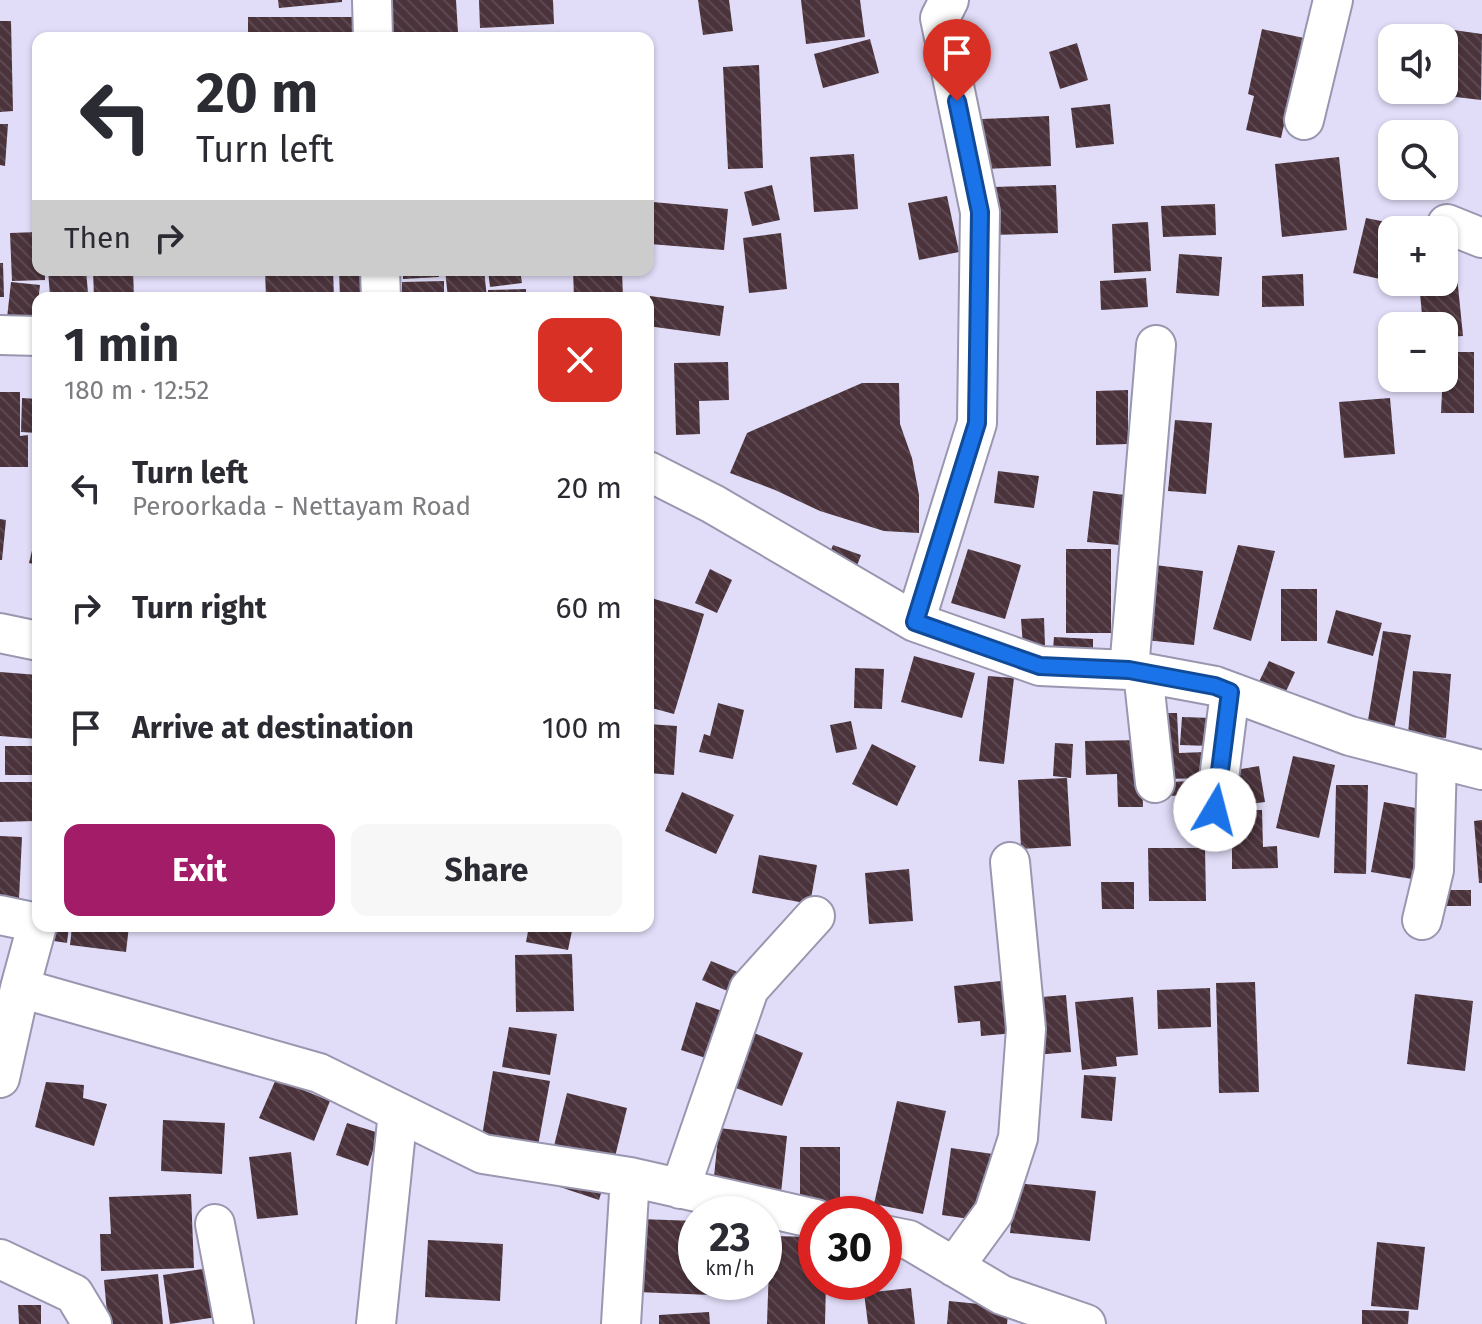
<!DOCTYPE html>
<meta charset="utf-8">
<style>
:root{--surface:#fff;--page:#f7f7f7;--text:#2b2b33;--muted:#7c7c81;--accent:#a31c67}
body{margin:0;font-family:"Fira Sans",sans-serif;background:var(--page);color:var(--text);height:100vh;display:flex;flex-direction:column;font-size:30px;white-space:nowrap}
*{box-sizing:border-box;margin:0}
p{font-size:26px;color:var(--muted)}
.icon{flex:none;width:44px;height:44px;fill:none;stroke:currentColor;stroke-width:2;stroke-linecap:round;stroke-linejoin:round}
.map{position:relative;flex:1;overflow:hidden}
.panel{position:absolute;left:32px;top:292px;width:622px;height:640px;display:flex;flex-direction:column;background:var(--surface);border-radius:16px;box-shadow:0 2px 6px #0004}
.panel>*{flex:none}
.guide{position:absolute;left:32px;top:32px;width:622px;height:244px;border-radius:16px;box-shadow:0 2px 6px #0004;background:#fff;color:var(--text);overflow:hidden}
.controls{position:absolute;left:1378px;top:24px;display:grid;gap:16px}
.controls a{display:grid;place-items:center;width:80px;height:80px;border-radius:16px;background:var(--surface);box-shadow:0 2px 6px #0004;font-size:40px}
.speed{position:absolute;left:678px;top:1196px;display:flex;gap:16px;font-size:40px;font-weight:700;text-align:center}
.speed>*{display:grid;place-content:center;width:104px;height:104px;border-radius:50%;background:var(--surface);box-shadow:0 2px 6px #0004;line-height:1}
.speed small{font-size:20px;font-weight:400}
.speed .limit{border:12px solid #d22;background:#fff;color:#111}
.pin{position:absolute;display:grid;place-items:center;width:68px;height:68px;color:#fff;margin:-82px -34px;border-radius:50% 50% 50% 0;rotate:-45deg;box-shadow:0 0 8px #0007}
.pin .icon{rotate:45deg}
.me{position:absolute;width:88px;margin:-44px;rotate:8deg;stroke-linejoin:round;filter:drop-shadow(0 0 6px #0008)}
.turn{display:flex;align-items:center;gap:28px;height:168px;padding:0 32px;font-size:36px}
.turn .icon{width:104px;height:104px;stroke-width:2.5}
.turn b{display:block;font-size:56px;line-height:68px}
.then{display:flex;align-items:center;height:76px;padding:0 32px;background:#0003;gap:16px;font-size:30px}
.round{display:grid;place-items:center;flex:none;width:84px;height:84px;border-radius:16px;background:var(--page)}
.head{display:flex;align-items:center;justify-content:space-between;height:136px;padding:0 32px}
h1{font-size:48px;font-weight:700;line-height:60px}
.cta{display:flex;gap:16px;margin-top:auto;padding:16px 32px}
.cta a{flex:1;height:92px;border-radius:16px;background:var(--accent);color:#fff;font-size:32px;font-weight:700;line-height:92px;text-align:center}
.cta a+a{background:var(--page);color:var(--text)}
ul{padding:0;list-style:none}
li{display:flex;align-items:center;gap:24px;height:120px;padding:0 32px}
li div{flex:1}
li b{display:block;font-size:30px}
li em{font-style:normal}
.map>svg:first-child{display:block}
</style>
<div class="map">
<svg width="1482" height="1324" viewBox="0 0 1482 1324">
<defs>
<pattern id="building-back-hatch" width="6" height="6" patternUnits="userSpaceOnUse" patternTransform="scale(2)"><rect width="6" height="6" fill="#4b333c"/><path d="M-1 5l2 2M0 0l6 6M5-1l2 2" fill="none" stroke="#5c4850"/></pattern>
</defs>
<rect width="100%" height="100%" fill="#e1ddf8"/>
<!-- building -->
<path fill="url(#building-back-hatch)" d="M278,0H342V2L279,8Z
M381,0H456L458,33L382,35Z
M479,0H553L554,24L480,28Z
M698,0H729L733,31L703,35Z
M801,0H860L865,37L806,44Z
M248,17H367V38H248Z
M0,21H11L13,111L0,112Z
M1425,26L1482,34L1481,100L1431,94L1432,90H1444V38H1423Z
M1262,29L1304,38L1281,138L1246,130L1254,96L1248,94Z
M870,39L879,73L823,88L814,54Z
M1077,43L1088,80L1060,89L1049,52Z
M759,65L763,168L728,169L723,67Z
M1110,104L1114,144L1076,148L1071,108Z
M1049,116L1051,166L985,169L982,119Z
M0,124H8L5,166L0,165Z
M854,154L858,209L814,212L810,157Z
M1339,157L1347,230L1282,237L1275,164Z
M772,185L780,220L752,226L744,192Z
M1056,185L1058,233L994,235L993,187Z
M947,196L959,252L919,260L908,203Z
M653,202L728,209L724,250L650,244Z
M1215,204L1216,235L1163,237L1161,206Z
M1366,218L1401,225L1400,230H1392V266L1389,281L1353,273Z
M1148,222L1151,271L1114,273L1112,224Z
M38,232V270H45V280L12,281L10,233Z
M781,233L787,289L749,293L743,238Z
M1179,254L1222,257L1219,296L1176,293Z
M0,263H3L4,297H0Z
M1456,266L1463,336L1444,337V326H1423L1419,282H1444V267Z
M48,270H86L88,293L50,296Z
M93,270H133L134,298H94Z
M265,270H333L334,298H266Z
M339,270H374V298H340Z
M403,270H438L439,277L403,279Z
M445,270H484L487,298H448Z
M488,270H520L522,283L490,287Z
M573,270H622L623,298H574Z
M1303,274L1304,306L1262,307V276Z
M1146,278L1148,307L1101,310L1100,281Z
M444,281V298H402V282Z
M11,282L40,285L36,321L7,318Z
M526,289V298H488V290Z
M650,296L724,306L720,336L648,326Z
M1444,352H1474V413H1441Z
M728,362L729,400L699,401L700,434L676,435L674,363Z
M862,383H899L900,424L912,458L919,495V533L884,531L820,511L775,490L730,473L747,433Z
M1128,390V444L1096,445V391Z
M0,392H20V436L28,435V467H0Z
M22,398L38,399V433L21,432Z
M1390,398L1395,454L1344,458L1339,402Z
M1175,420L1212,423L1206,494L1168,491Z
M998,471L1039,476L1034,508L994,503Z
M1093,491L1125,495L1119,545L1087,542Z
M0,519L6,520L2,560H0Z
M37,530H38V565L29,563Z
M833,545L861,555L855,571L827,560Z
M1238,545L1275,551L1251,641L1213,629Z
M968,549L1021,565L1005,619L951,603Z
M1066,549H1111V633H1066Z
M1155,565L1203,571L1194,645L1145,640Z
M710,569L732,580L717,613L695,603Z
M1281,589H1317V641H1281Z
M648,597L704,614L674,714L648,707Z
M1336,610L1382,623L1373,656L1327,643Z
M1044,618L1045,645L1023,646L1021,619Z
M1383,631L1411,635L1394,730L1367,726Z
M1054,637L1093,639V651L1053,649Z
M914,656L975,673L962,718L901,702Z
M1269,661L1295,672L1282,700L1256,688Z
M855,668L884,669L882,709L854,708Z
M1413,671L1451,674L1446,738L1408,735Z
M0,672L38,675V739L0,736Z
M988,676L1014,678L1004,764L979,761Z
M718,703L744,710L733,759L699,752L704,734L710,736Z
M1163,713H1177L1179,753L1205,752V778L1165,779Z
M1182,717L1212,718L1210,746L1180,745Z
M851,721L857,749L836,753L830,725Z
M648,724L677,726L674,775L648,773Z
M1141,740L1143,807H1118L1117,774L1086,775L1085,741Z
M1055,743L1073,744L1071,778L1053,776Z
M872,744L916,766L897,806L852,784Z
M5,746H38V775H5Z
M1293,756L1335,765L1319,838L1276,828Z
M1259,766L1265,802L1229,807L1224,772Z
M1067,778L1071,846L1021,849L1018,780Z
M1203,781V795L1163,796V782Z
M0,782H35V821L0,822Z
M1336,785H1368L1366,874L1334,873Z
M682,792L734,815L716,854L665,831Z
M1384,802L1431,811L1418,880L1371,872Z
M1232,810H1262L1263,847L1277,846L1278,868L1232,869Z
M1482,820V883H1479L1474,821Z
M0,836L22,837L19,899L0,898Z
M1148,848H1205L1206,901H1149Z
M759,855L817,865L810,904L752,893Z
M909,869L913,921L869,924L865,873Z
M1101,882H1134V909H1102Z
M1440,890H1471V906H1440Z
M56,926H69L67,943L54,941Z
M72,926H129L126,952L70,945Z
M529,926H573L568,950L526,942Z
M572,954L574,1011L516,1012L515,955Z
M711,961L740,973L732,993L702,980Z
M1010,980L1015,1033L981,1036L980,1021L958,1023L954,986Z
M1255,982L1259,1092L1219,1093L1216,983Z
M1210,988L1211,1027L1158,1029L1157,990Z
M1415,994L1473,1001L1465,1071L1407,1064Z
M1066,995L1071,1052L1034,1055L1030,998Z
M1133,997L1138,1055L1116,1057L1117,1066L1082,1070L1075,1002Z
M696,1002L734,1015L718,1062L681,1050Z
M509,1027L557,1034L550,1075L502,1067Z
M747,1030L803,1053L782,1106L726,1084Z
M493,1071L550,1081L537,1151L481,1142Z
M1084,1075L1116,1077L1112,1121L1081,1118Z
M276,1079L330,1101L314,1141L259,1118Z
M46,1082L84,1085L83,1098L107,1104L94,1146L35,1127Z
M567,1093L627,1108L612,1169L552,1154Z
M897,1101L946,1111L923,1214L874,1204Z
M163,1120L225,1123L222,1174L161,1171Z
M347,1123L379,1133L368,1166L336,1155Z
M719,1128L787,1136L781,1193L713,1186Z
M800,1147H840V1201H800Z
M951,1148L993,1154L984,1221L942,1215Z
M291,1152L298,1215L257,1219L249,1157Z
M565,1173L603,1187L599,1200L560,1187Z
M1016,1183L1096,1191L1090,1241L1010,1233Z
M191,1194L194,1268L101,1271L100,1234H111L109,1197Z
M639,1219L696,1221V1282H712L711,1295L637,1292Z
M770,1236L816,1237V1282H826L825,1324H767Z
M428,1240L503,1244L500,1301L425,1297Z
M1377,1242L1425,1247L1418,1310L1371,1306Z
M209,1268L217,1317L170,1324L163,1275Z
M158,1274L163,1324H108L104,1280Z
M911,1288L915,1324H868L864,1293Z
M949,1301L1009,1307L1007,1324H947Z
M18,1305H41V1324H19Z
M1362,1310L1409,1311L1408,1324H1362Z
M709,1312L710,1324H659V1315Z"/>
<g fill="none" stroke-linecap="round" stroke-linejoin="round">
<!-- minor casing -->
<g stroke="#9996af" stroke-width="42">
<path id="minor" d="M372,0L373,38
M1304,120L1333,0
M1447,224L1482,238
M380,270L381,298
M0,335L38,336
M648,471L713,504L915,622L1040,666L1129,670L1215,686L1350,736L1482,770
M915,622L977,423L980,212L940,18L949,0
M0,633L38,641
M1129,670L1156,345
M1143,672L1155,783
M1215,810L1230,692
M0,915L38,923
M1422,920L1434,870L1437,759
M20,988L319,1073L483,1154L630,1177L816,1219
M0,1078L20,988L38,922
M680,1189L749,989L815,916
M215,1224L234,1324
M884,1235L909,1240L1002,1295L1086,1324
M0,1259L74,1294L92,1324
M954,1267L994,1212L1018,1138L1026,1029L1010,862
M376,1324L398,1112
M621,1324L630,1177"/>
</g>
<!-- minor -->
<use href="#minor" stroke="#fff" stroke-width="38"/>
</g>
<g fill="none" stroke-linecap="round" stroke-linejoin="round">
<!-- route casing -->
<g stroke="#114b97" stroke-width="20">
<path id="route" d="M957,101L980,212L977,423L915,622L1040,666L1129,670L1215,686L1230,692L1215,810"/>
</g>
<!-- route -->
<use href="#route" stroke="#1a73e8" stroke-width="14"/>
</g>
</svg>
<div class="controls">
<a><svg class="icon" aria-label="sound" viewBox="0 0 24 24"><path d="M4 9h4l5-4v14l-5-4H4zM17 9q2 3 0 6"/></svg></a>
<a><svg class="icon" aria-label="search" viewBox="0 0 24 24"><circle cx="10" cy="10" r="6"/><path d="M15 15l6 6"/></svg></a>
<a>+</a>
<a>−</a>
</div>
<div class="speed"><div>23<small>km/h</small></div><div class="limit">30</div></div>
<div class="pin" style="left:957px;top:101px;background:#d93025"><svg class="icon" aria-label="arrive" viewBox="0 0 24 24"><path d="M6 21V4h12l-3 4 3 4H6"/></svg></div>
<svg class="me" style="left:1215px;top:810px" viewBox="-20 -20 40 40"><circle r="19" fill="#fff"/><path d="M0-13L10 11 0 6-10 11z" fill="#1a73e8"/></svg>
<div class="guide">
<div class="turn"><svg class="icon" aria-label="left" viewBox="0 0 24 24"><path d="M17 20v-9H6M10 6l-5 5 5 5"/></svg><div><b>20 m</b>Turn left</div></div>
<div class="then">Then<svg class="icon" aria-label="right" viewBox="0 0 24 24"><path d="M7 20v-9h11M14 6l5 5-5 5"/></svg></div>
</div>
<section class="panel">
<div class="head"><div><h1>1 min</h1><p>180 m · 12:52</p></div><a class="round" style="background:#d93025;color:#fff"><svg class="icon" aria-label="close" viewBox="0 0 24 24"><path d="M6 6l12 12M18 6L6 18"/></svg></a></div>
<ul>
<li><svg class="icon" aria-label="left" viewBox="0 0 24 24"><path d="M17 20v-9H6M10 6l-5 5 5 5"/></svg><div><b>Turn left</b><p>Peroorkada - Nettayam Road</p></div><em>20 m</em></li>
<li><svg class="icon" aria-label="right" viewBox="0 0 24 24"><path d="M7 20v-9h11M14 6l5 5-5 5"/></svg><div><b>Turn right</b></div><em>60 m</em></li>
<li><svg class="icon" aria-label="arrive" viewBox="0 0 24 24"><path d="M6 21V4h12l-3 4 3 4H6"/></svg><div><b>Arrive at destination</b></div><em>100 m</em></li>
</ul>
<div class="cta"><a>Exit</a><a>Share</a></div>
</section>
</div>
